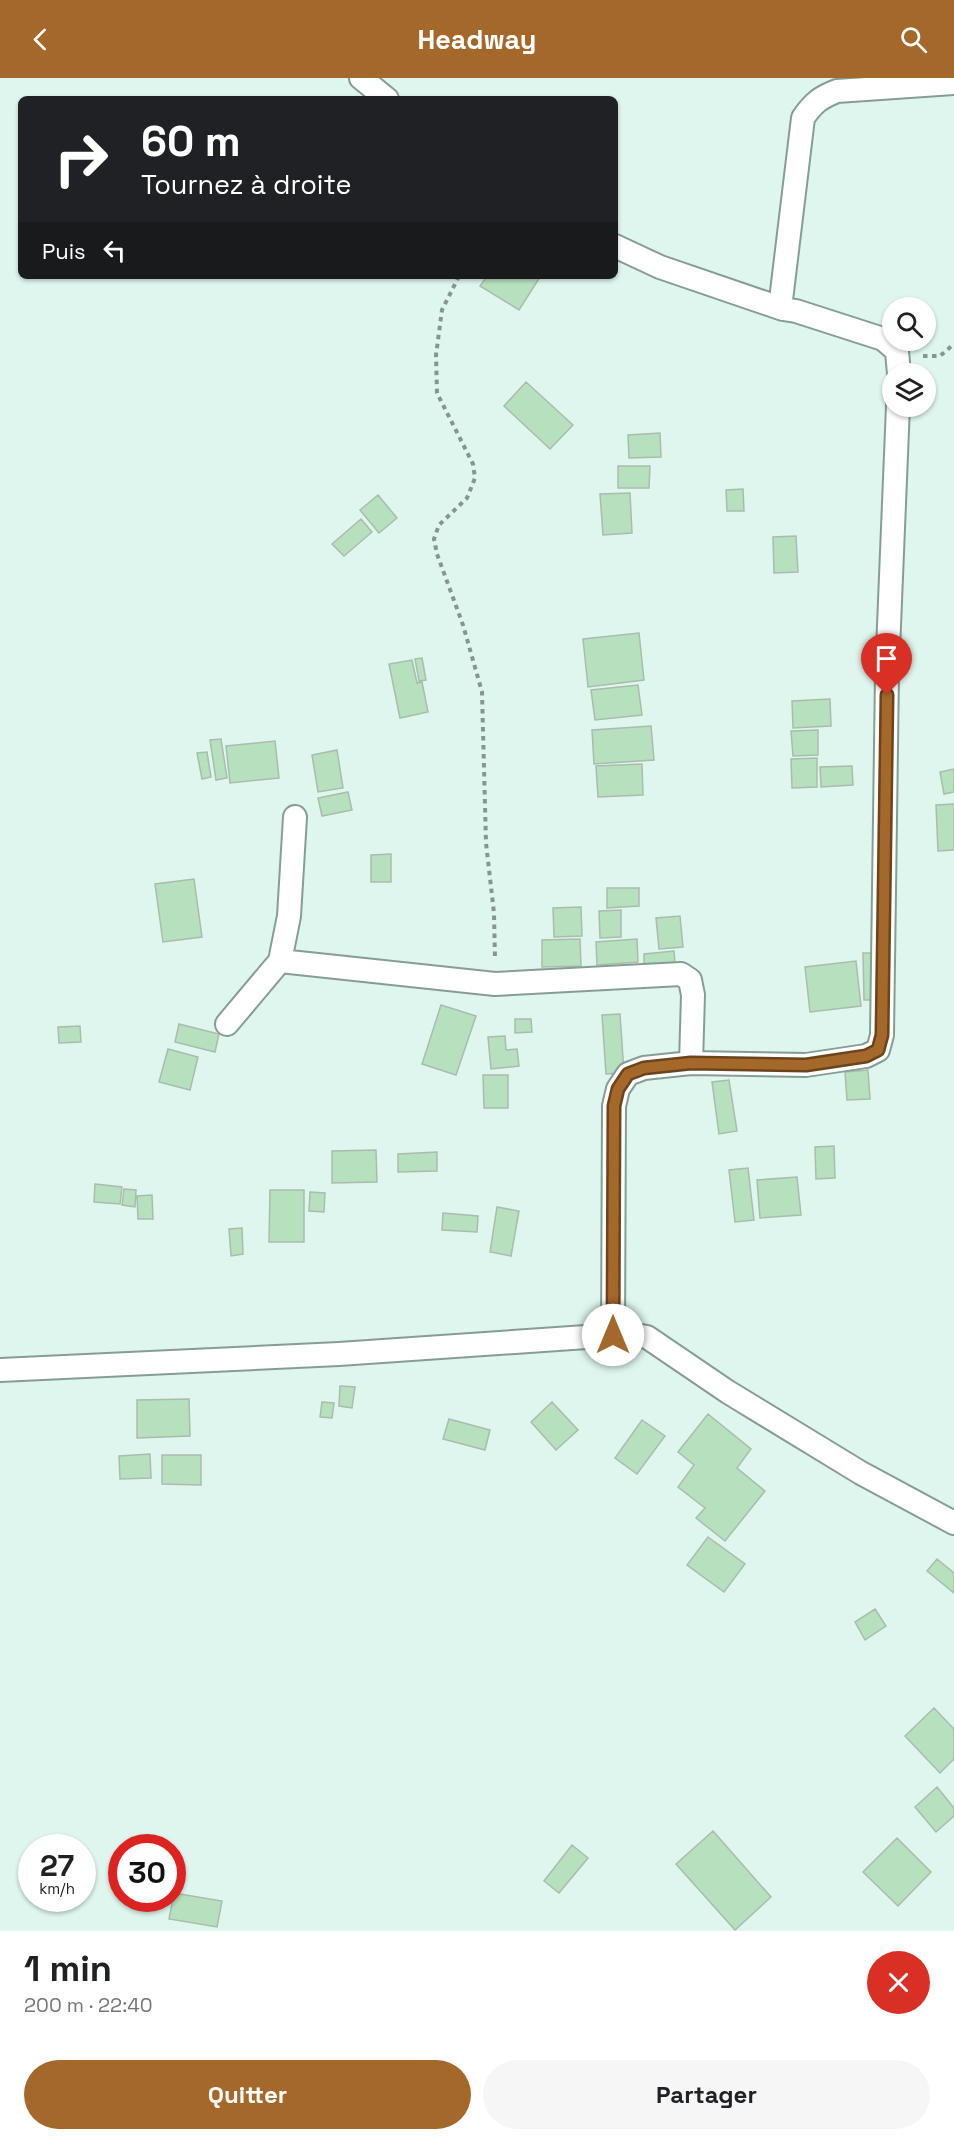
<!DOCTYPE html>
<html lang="fr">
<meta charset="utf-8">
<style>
:root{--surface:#fff;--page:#f6f6f6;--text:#202124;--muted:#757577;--accent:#a4682a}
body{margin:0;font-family:"Space Grotesk",sans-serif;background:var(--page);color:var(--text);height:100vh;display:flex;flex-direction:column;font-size:22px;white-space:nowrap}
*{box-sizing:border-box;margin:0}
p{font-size:20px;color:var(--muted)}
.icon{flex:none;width:33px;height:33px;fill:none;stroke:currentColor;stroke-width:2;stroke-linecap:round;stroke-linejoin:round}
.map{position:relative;height:1853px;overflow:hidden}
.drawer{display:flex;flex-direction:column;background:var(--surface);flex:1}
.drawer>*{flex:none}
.guide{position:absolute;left:18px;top:18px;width:600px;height:183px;border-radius:9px;box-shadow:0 2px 4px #0004;background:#202124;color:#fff;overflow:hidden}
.fabs{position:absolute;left:882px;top:219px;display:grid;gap:12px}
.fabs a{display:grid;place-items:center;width:54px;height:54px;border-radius:50%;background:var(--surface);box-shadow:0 2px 4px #0004;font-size:30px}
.speed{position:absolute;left:18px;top:1756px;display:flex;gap:12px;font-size:30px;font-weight:700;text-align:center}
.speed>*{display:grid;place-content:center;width:78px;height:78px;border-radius:50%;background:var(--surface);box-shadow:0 2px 4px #0004;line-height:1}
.speed small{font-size:15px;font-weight:400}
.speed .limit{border:9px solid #d22;background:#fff;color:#111}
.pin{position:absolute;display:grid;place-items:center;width:51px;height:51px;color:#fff;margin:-62px -26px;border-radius:50% 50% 50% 0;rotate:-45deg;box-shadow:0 0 6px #0007}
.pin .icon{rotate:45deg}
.me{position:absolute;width:66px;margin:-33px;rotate:0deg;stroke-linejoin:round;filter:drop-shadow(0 0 4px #0008)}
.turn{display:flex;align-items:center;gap:21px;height:126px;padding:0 24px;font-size:27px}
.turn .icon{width:78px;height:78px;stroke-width:2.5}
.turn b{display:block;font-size:42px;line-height:51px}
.then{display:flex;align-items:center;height:57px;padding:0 24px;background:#0003;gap:12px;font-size:22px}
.round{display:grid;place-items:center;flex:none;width:63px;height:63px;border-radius:32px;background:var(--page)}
.head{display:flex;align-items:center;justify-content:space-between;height:102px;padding:0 24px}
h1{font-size:36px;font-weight:700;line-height:45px}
.button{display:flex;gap:12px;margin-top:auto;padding:12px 24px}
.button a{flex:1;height:69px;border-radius:36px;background:var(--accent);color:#fff;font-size:24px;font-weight:700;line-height:69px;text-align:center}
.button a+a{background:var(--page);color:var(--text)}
header{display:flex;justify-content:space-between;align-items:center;height:78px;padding:0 24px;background:var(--accent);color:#fff;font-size:27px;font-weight:700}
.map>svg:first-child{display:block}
</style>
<header><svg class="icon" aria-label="back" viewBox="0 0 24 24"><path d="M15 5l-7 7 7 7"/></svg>Headway<svg class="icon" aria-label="search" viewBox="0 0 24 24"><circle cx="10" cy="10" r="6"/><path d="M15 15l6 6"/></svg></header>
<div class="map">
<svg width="954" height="1853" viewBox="0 0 954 1853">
<rect width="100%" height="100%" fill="#def6ee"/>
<!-- building -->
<path fill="#b6e0be" stroke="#aabcad" stroke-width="1.5" d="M487,198H539L540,199L519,232L480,208Z
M526,304L573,347L550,371L504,328Z
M660,355L661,379L629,380L628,357Z
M618,388H650L649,410H618Z
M743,411L744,433H727L726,412Z
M630,415L632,455L603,457L600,416Z
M378,417L397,440L379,455L360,432Z
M361,441L372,454L344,478L332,466Z
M796,458L798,494L774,495L773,459Z
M639,555L644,602L588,609L583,561Z
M422,580L426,602L419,603L415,581Z
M412,582L417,605L422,604L428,634L400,640L389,586Z
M638,607L642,637L595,642L591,612Z
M830,621L831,648L793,650L792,623Z
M651,648L654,682L594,686L592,652Z
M818,652V677L793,678L791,653Z
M221,661L227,700L216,702L210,662Z
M275,663L279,700L230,705L226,668Z
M337,672L343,710L318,714L312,677Z
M207,674L211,699L202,701L197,675Z
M817,680V709L792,710L791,681Z
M642,686L643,717L598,719L596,688Z
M852,688L853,707L821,709L820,689Z
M954,691V714L944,716L940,694Z
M348,714L352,732L322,738L318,720Z
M954,726V772L938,773L936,727Z
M391,776V804H371V777Z
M194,801L202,859L163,864L155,806Z
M607,810H639V828L607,830Z
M581,829L582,858L554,859L553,830Z
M621,832V859L600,860L599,833Z
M680,838L683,869L659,871L656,840Z
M580,861L581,888L542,889V862Z
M637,861L638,884L597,887L596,864Z
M674,873L675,885L644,887V876Z
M863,875H878L879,922H864Z
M856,883L861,928L810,934L805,889Z
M441,927L476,938L456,997L422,986Z
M620,936L624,995L606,996L602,937Z
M515,941H531L532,954L515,955Z
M179,946L219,956L215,974L175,964Z
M80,948L81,964L59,965L58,949Z
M505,958L506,972L517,971L519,988L491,991L488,959Z
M168,971L198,979L190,1012L159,1004Z
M868,992L870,1021L847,1022L845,994Z
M483,997H508V1030H484Z
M729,1002L737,1053L719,1056L712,1004Z
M834,1068L835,1100L816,1101L815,1069Z
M376,1072L377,1104L332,1105V1073Z
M437,1074V1093L398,1094V1076Z
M748,1090L754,1142L735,1144L729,1092Z
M797,1099L801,1137L760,1140L757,1102Z
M95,1106L122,1109L120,1126L94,1124Z
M124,1111L136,1112L135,1129L122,1127Z
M270,1112H304V1164H269Z
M310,1114L325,1115L324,1134L309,1133Z
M152,1117L153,1141H138L137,1118Z
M497,1129L519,1133L511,1178L490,1174Z
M443,1135L478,1138L477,1154L442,1152Z
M242,1150L243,1176L231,1178L229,1151Z
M340,1308L355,1309L352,1330L339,1328Z
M189,1321L190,1358L137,1360V1322Z
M322,1324L334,1325L332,1340L320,1339Z
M552,1324L578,1352L556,1372L531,1344Z
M708,1336L751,1371L737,1390L765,1413L725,1463L696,1440L705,1430L678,1409L694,1387L678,1374Z
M449,1341L490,1352L485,1372L443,1361Z
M642,1342L665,1358L637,1396L615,1380Z
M150,1376L151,1400L120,1401L119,1378Z
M162,1377H201V1407L162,1406Z
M708,1459L745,1486L724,1514L687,1487Z
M937,1481L954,1495V1515L927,1493Z
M875,1531L886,1548L865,1562L855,1544Z
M934,1630L954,1651V1681L940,1695L905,1658Z
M937,1709L954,1730V1738L936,1754L915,1729Z
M713,1753L771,1819L735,1852L676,1786Z
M897,1760L931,1794L898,1828L863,1794Z
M572,1767L588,1780L559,1815L544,1803Z
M174,1815L222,1823L217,1849L169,1841Z"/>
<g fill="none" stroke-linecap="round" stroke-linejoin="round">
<!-- street casing -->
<g stroke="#869d95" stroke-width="26">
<path id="street" d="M361,0L387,21
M615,168L660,189L783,231
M899,296L897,273L883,261L796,233L783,231L781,222L803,40C813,25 821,19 837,13L954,5
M280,883L495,906L681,896L690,902L693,917L691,985
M227,946L280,883L289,838L295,739
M613,1257L614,1028L618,1011L628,996L644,990L691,985L806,987L866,978L878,972L882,957L887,596L898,328
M0,1292L339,1276L630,1256L647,1259L728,1314L861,1395L954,1445"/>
</g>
<!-- path -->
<path stroke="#859690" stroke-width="4" stroke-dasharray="4.5 4.5" stroke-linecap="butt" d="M459,198L442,232L436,277L437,315L473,386L475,400L467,420L439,447L434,461L437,476L463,547L482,614L486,765L494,835L495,881
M923,278H940L954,266"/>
<!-- street -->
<use href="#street" stroke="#fff" stroke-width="22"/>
</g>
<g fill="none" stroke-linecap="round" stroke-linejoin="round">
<!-- route casing -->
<g stroke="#6b441b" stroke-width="15">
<path id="route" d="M613,1257L614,1028L618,1011L628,996L644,990L691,985L806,987L866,978L878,972L882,957L887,617"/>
</g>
<!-- route -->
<use href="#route" stroke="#a4682a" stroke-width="10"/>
</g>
</svg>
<div class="fabs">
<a><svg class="icon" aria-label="search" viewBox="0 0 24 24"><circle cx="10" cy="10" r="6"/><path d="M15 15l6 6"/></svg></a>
<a><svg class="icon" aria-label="layers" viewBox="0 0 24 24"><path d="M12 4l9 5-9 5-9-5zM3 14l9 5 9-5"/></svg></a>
</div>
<div class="speed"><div>27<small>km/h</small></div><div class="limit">30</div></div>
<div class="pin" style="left:887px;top:617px;background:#d93025"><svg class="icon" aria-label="arrive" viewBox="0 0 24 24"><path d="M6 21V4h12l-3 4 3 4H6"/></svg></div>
<svg class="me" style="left:613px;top:1257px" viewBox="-20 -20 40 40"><circle r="19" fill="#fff"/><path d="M0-13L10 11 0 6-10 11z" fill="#a4682a"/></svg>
<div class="guide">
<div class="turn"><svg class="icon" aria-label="right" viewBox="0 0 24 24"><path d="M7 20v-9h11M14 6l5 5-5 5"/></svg><div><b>60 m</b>Tournez à droite</div></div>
<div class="then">Puis<svg class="icon" aria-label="left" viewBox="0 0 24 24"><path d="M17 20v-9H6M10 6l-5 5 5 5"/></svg></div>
</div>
</div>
<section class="drawer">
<div class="head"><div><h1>1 min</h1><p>200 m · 22:40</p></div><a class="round" style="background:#d93025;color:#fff"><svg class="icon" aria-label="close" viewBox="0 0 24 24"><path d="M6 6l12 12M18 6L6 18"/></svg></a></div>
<div class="button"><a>Quitter</a><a>Partager</a></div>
</section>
